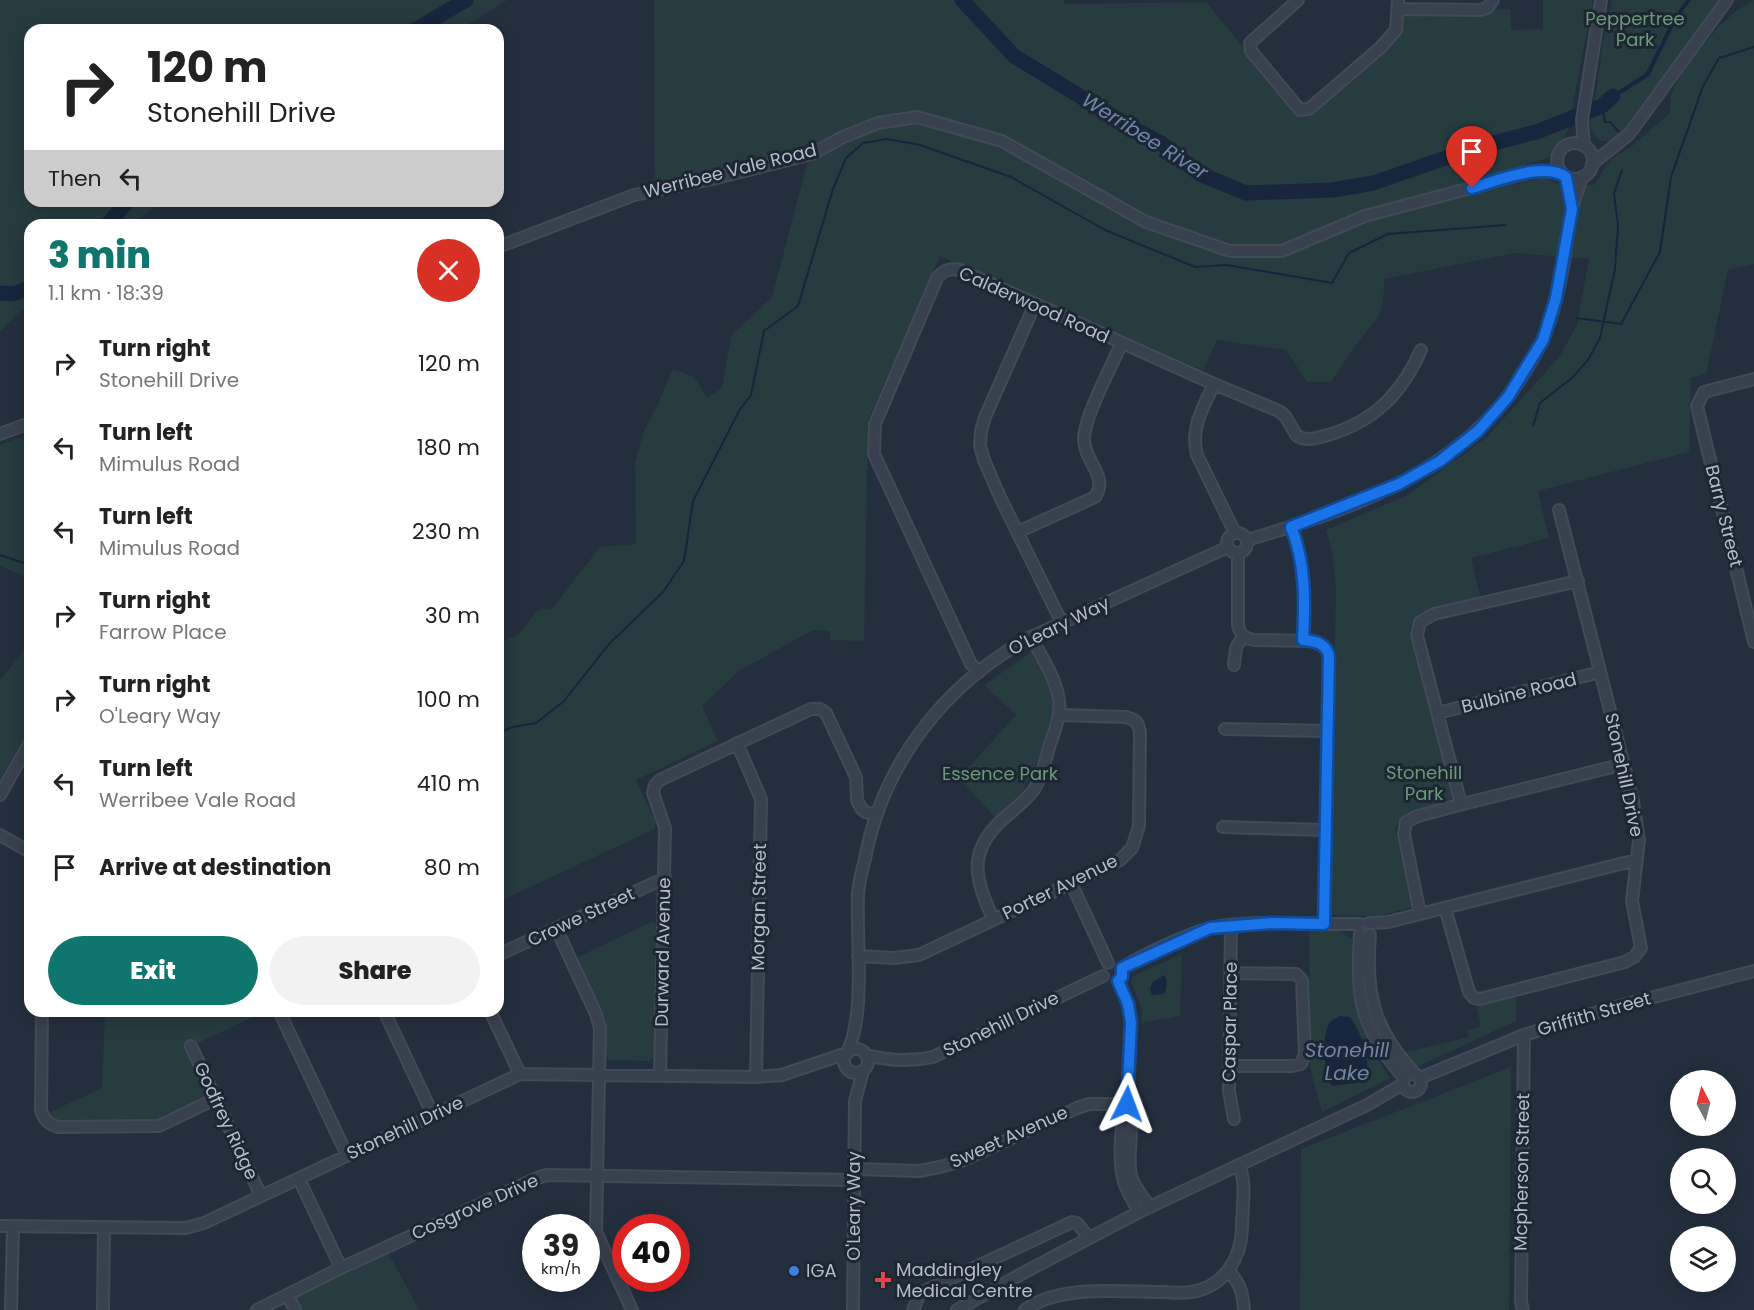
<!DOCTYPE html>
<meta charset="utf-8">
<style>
:root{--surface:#fff;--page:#f2f2f2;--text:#222;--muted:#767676;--accent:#0f766e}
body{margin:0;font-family:Poppins,sans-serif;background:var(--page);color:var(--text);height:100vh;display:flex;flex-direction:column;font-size:22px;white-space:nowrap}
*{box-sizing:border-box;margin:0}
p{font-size:20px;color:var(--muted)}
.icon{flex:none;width:33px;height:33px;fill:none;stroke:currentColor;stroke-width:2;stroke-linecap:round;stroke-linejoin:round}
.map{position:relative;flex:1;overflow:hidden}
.sheet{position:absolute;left:24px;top:219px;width:480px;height:798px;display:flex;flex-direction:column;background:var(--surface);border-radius:18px;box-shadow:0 3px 15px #0003}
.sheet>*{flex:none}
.top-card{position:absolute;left:24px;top:24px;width:480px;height:183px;border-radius:18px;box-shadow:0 3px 15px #0003;background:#fff;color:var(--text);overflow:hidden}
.needle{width:39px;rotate:353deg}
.fabs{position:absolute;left:1670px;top:1070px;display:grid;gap:12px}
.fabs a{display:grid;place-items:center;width:66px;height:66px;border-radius:50%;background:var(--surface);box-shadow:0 3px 15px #0003;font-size:30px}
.speed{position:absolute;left:522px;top:1214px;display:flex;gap:12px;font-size:30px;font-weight:700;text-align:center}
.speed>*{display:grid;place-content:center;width:78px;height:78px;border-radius:50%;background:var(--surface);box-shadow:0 3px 15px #0003;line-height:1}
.speed small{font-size:15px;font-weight:400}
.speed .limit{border:9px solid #d22;background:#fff;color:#111}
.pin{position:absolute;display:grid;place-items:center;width:51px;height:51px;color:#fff;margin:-62px -26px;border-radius:50% 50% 50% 0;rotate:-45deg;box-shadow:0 0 6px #0007}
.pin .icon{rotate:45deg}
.me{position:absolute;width:66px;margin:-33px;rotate:3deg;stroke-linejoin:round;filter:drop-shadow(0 0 4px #0008)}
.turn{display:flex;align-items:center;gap:21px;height:126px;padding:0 24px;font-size:27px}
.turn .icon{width:78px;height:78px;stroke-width:2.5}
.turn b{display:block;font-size:42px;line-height:51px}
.then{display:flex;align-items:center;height:57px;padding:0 24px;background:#0003;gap:12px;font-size:22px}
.round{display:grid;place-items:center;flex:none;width:63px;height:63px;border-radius:32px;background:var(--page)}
.head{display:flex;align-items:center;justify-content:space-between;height:102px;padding:0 24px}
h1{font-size:36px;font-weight:800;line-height:45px;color:var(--accent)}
.action{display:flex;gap:12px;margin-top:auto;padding:12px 24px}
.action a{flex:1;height:69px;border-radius:36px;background:var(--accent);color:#fff;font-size:24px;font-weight:800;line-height:69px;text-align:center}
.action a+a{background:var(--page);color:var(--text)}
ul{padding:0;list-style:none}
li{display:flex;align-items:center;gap:18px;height:84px;padding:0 24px}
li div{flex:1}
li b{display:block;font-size:22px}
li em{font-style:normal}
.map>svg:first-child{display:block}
</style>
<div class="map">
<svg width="1754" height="1310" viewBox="0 0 1754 1310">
<rect width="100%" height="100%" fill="#242f3e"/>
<!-- green -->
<path fill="#263c3f" d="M0,0H507L459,30H30V201H163L131,225H30V308L21,311L0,331Z
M654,0H1064V4L1206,2L1297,112L1384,50L1401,13L1510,9L1511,30L1543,29V0H1593L1568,130L1562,141L1548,158L1364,212L1281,246L1228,244L1147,217L1004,136L916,110L877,117L837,133L808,150L655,185Z
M1612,0H1686L1673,19L1646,73L1609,97L1594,110L1603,42Z
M1691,0H1722L1625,131L1613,142L1600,141L1592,131L1589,119L1611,100L1649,76L1677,19Z
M1754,0V264L1728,270L1706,374L1691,378L1689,452L1538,491L1549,538L1471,558L1480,595L1478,599L1419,614L1410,629L1453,799L1451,803L1404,815L1395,829L1414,903L1412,907L1379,916L1333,915L1329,911L1336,592L1333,556L1326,530L1408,495L1487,437L1559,357L1577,325L1589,259L1515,253L1384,279C1385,320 1374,321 1352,350C1345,361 1338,372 1331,382H1307L1286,350L1217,340L1204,369L1202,370L940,256L868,420L864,641L830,640V631L813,630L739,671L702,706L718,741L636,780L655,821V829L498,902V644L519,634L538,610L553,608L600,547L636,544L635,462L644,431L657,406L673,369L694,377L707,398L722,388L731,336L772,297L807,164L841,143L879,127L916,120L1002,146L1145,227L1226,255L1281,256L1367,219L1529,181L1542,178L1566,185H1594L1610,160L1632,146L1670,113C1670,105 1670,96 1673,90C1689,59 1723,15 1754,0Z
M30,434V578L0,566V445Z
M30,643V727L0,780V680Z
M1031,652C1038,665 1048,680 1052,694C1057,717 1035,772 1022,791C1016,801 1003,809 995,817L959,778L1016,715L984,685Z
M653,921L657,924L654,1057L649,1061L610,1060L605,1056L606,1020L578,961L580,956Z
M1309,931H1339L1352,939C1351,1002 1354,1025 1390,1078L1322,1112L1310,1068Z
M1182,954L1180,1016L1142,1023L1141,1006L1131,982L1133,976Z
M1516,995V1021L1417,1067L1410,1063L1403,1053L1469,1037L1467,1030L1481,1026L1477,1009L1479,1005Z
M105,1011H266L185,1049L205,1091L203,1098L153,1121L54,1120L50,1112L102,1088Z
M1511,1067L1509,1310H1300L1301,1149Z
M387,1250L419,1310H298L293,1296Z"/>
<!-- water -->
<path fill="#17263c" d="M1686,0H1691L1677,19L1649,76L1611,100L1585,123L1583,120L1609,97L1646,73L1673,19Z
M1164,975L1167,980L1166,990L1163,994L1152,995L1150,989L1152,983Z
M1340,1016L1350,1017C1361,1033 1371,1057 1366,1076L1356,1083L1332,1086C1324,1072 1320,1035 1331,1021C1334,1019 1337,1018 1340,1016Z"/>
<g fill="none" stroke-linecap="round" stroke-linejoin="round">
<!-- stream -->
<path stroke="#17263c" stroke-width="2" d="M1602,107L1605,122H1610L1620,133
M1576,318L1621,324L1660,252L1671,177L1703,86L1719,58L1754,47
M1533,426L1540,403L1573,377L1588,360L1600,338L1615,269L1618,225L1614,193L1622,170
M0,555L30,565
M498,733L513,727L536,723L564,701L609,644L663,592L684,561L693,501L739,411L751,395L764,331L798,306L833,189L846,158L863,143L887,139L920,145L1011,177L1105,230L1195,267L1227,265L1332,283L1349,253L1388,234L1506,225"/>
<!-- river -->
<path stroke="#17263c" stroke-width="15" d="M962,0L1014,56L1117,119L1161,143L1200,174L1246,193L1333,190L1373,183L1475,148L1539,131L1602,106L1613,96
M415,30L466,0
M107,225L128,201
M0,293L13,294L30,288"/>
<!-- minor casing -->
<g stroke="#414a57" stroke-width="14">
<path id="minor" d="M1298,0L1250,43L1251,51L1300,110L1309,109L1380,48L1396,30L1398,0
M1398,9L1480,10L1487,8L1493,0
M1557 161a18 18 0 1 1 36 0a18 18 0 1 1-36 0Z
M1584,146L1582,120L1601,0
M1592,164C1605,153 1618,144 1630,133L1727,0
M498,247L634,195L712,179L812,154L843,137L878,123L917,117L1002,141L1146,222L1230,251H1282L1365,216L1535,171L1561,172
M1035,304L985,417L981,431L980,446L984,460L1000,497L1062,623
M1754,379L1704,392L1697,406L1754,642
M1214,384L1279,411L1285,416L1297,436C1307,442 1317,438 1328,435C1375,421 1401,394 1421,350
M0,434L30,423
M1291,527C1306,563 1305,602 1303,641
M1018,532L1095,497C1109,476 1085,463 1084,440C1083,419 1112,366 1121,344
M1227 543a10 10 0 1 1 20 0a10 10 0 1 1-20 0Z
M1247,540C1367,505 1486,462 1542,341C1554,315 1560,285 1565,257C1567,241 1568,224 1572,208C1575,197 1579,187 1582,177
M1238,553V625C1240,635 1244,638 1254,640L1312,641L1325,647L1329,656L1324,924
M1234,665L1236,648L1243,636
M979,672L971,664L874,454L875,424L937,278C944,270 949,268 960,270L1214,384C1203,408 1190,428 1197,455L1235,533
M1438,713L1600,672
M1225,729L1328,731
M737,743L761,799L756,1077
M0,795L30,742
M1461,804L1417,635L1420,622L1434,614L1578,581
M1223,827L1325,830
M0,835L30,852
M1071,883L1108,963
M1445,908L1469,992L1474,998L1480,999L1625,962L1634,957L1641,948L1632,901L1639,840L1633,801L1559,510
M1420,914L1404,834L1406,822L1418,816L1467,803L1624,764
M993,919C976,880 966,853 1002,820C1013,810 1027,800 1035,788C1042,776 1046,758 1050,744C1055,730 1061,715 1059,700C1056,678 1041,656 1031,637
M1369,923L1388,922L1636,860
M1231,926L1229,1091L1234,1119
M556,928L596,1014L600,1028L596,1232L632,1310
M1360,934C1356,1001 1360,1026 1404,1078
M1370,935C1365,995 1374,1030 1415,1074
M498,955L665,878
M858,956L894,958L919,955L1120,860L1132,848L1139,826L1140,732C1138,722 1136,720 1126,717L1059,715
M1122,968C1143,955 1196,929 1220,926C1266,920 1314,925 1360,924
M1118,981L1128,1004L1131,1023L1127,1110C1119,1124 1119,1165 1124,1182C1127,1192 1134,1202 1139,1212
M42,1011L41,1110C44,1120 48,1124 58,1127L159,1126L215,1099
M279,1011L347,1155
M384,1011L433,1115
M490,1011L520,1074
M191,1046L261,1196
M844 1061a12 12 0 1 1 24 0a12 12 0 1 1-24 0Z
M847,1053C866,1014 856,938 858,894C859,883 862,870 865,859C883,762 946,683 1031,637L1228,547
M866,1055C890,1061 910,1062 933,1057L1103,976
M1230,1066H1292L1301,1064L1305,1054L1302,980L1296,974L1231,973
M1403 1083a9 9 0 1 1 18 0a9 9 0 1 1-18 0Z
M660,1076L665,828L653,793L655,785L660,780L811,709H820L826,713L856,777L857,800L861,808L865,812L876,815
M1420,1078L1524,1035L1608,1009L1754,971
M1127,1110C1136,1130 1126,1154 1131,1175C1134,1187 1143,1197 1150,1207
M855,1169L919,1171L940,1167L962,1161L1077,1108L1089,1104H1127
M299,1179L341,1268
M0,1226L186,1228L204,1223L520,1074L756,1077L782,1075L847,1053
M1229,1271C1240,1284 1243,1293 1244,1310
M288,1296L295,1310
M11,1310L13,1226
M103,1310L104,1228
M257,1310L341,1268L537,1178L547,1175L854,1180
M853,1310L855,1101L863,1071
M913,1310L920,1293L1072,1222L1077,1223L1089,1238
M957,1310L1023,1273L1139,1212L1367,1105L1403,1084
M1025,1310C1058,1284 1123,1292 1163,1292C1172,1292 1182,1294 1191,1292C1224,1287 1241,1259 1242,1228C1242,1207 1247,1184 1239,1165
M1523,1310L1521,1302L1524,1035"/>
</g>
<!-- minor -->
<use href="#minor" stroke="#38414e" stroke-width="10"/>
</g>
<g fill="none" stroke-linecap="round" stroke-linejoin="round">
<!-- route casing -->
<g stroke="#114b97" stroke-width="15">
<path id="route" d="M1127,1104L1131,1023L1128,1004L1118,981L1122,977V968L1210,928L1272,923L1324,924L1329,656C1326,643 1315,641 1303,640C1305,602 1306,564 1291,527L1399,484L1440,461L1478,431L1508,397L1543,340L1556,298L1572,209L1566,177C1545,161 1496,181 1472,188"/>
</g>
<!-- route -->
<use href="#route" stroke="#1a73e8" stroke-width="10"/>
</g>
<!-- markers -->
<circle fill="#3f7fe0" stroke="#1d2633" stroke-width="2" cx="794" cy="1271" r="6"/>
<path fill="#e0444e" stroke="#1d2633" stroke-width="2" d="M880 1271h6v6h6v6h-6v6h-6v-6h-6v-6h6z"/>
<g text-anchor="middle" stroke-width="6" stroke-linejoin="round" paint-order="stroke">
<!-- park labels -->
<g font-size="18" fill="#6b9a76" stroke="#1d2633">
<text x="1635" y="25">Peppertree<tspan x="1635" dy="21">Park</tspan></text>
<text x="1424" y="779">Stonehill<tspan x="1424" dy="21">Park</tspan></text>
<text x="1000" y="780">Essence Park</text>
</g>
<!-- street labels -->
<g font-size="18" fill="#b4bcc9" stroke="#1d2633">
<text transform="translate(730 171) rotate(-14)" y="6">Werribee Vale Road</text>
<text transform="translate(1034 305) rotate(24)" y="6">Calderwood Road</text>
<text transform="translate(1724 516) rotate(76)" y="6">Barry Street</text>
<text transform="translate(1059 626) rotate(-26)" y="6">O'Leary Way</text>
<text transform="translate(1519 693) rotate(-14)" y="6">Bulbine Road</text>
<text transform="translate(1624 775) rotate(78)" y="6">Stonehill Drive</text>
<text transform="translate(1060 887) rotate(-26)" y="6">Porter Avenue</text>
<text transform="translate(759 907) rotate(-89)" y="6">Morgan Street</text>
<text transform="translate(581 917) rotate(-25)" y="6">Crowe Street</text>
<text transform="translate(663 952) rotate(-89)" y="6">Durward Avenue</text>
<text transform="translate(1594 1014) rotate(-16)" y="6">Griffith Street</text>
<text transform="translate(1230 1022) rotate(-89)" y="6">Caspar Place</text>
<text transform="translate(1001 1024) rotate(-26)" y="6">Stonehill Drive</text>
<text transform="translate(226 1121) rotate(65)" y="6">Godfrey Ridge</text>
<text transform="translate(405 1128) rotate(-25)" y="6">Stonehill Drive</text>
<text transform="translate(1009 1137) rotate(-24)" y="6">Sweet Avenue</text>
<text transform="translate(1522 1172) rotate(-89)" y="6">Mcpherson Street</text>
<text transform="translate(854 1206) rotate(-90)" y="6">O'Leary Way</text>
<text transform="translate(475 1207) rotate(-24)" y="6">Cosgrove Drive</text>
</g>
<!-- poi labels -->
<g font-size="18" fill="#b4bcc9" stroke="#1d2633" text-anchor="start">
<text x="896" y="1276">Maddingley<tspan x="896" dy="21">Medical Centre</tspan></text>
<text x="806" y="1277">IGA</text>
</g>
<!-- water labels -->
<g font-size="20" font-style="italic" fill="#6d86a8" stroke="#1d2633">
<text transform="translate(1145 136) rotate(32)" y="7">Werribee River</text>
<text x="1347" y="1057">Stonehill<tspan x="1347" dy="23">Lake</tspan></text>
</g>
</g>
</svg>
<div class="fabs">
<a><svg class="needle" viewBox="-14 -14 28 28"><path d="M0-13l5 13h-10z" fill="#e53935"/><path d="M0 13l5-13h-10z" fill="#767676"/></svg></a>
<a><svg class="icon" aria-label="search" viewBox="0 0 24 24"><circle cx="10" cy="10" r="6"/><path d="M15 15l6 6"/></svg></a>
<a><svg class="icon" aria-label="layers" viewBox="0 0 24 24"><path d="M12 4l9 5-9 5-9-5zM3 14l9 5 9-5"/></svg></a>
</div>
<div class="speed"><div>39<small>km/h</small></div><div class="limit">40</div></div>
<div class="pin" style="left:1472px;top:188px;background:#d93025"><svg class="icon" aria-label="arrive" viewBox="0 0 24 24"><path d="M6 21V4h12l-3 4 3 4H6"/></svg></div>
<svg class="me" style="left:1127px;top:1104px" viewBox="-20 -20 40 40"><path d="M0-17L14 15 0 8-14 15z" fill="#1a73e8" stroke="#fff" stroke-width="4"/></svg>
<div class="top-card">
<div class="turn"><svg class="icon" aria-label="right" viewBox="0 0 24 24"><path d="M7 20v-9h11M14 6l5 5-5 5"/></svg><div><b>120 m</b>Stonehill Drive</div></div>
<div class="then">Then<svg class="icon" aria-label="left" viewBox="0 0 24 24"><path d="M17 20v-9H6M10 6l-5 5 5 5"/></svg></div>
</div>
<section class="sheet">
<div class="head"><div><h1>3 min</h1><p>1.1 km · 18:39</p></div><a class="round" style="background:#d93025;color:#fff"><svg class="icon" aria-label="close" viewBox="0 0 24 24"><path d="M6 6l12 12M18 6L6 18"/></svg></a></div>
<ul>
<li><svg class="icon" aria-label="right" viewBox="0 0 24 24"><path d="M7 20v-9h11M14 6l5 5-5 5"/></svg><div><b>Turn right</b><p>Stonehill Drive</p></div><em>120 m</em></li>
<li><svg class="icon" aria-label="left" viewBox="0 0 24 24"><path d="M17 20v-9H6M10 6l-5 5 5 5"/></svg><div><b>Turn left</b><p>Mimulus Road</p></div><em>180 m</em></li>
<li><svg class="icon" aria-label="left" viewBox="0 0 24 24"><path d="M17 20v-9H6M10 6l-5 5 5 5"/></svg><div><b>Turn left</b><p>Mimulus Road</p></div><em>230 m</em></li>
<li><svg class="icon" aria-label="right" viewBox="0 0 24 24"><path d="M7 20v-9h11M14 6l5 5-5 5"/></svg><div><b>Turn right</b><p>Farrow Place</p></div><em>30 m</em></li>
<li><svg class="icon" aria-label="right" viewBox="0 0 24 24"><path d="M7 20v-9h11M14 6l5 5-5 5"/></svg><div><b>Turn right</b><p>O'Leary Way</p></div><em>100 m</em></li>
<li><svg class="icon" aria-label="left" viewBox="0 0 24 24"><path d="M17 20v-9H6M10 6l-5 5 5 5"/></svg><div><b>Turn left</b><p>Werribee Vale Road</p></div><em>410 m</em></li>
<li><svg class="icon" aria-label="arrive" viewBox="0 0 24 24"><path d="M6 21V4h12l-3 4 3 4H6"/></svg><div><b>Arrive at destination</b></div><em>80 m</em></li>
</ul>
<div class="action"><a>Exit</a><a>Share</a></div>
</section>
</div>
